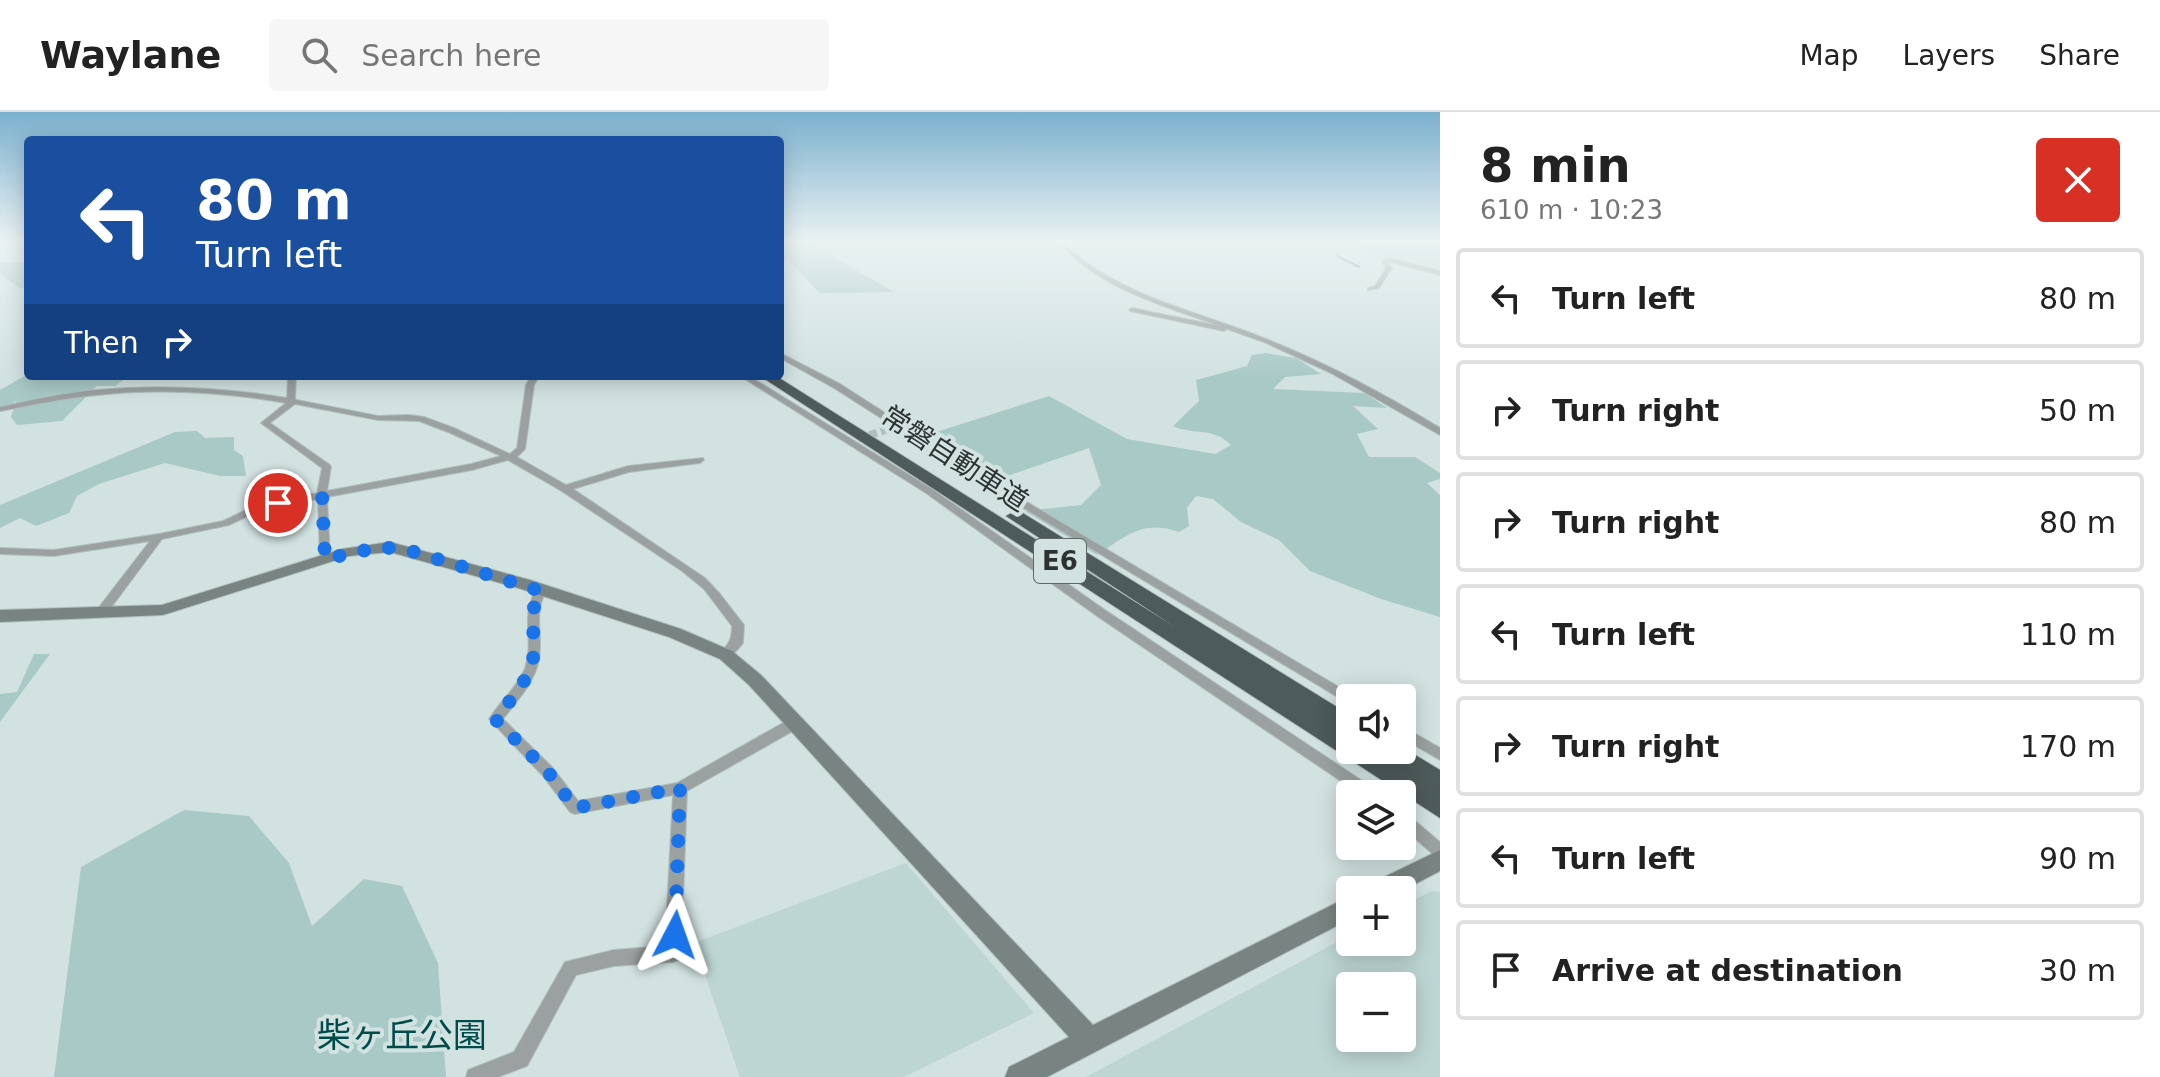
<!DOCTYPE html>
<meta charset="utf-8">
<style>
:root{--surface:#fff;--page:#f6f6f6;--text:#222;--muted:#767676;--line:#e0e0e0}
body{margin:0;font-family:"DejaVu Sans","Noto Sans JP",sans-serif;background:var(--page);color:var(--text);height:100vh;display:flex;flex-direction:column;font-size:30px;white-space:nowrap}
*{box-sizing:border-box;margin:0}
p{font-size:26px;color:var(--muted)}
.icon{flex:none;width:44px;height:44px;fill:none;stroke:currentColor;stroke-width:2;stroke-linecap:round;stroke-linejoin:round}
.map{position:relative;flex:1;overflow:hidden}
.details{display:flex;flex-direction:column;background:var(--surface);width:720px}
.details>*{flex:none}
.banner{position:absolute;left:24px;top:24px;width:760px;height:244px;border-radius:8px;box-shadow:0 4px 20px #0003;background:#1a4fa0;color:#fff;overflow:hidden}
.fabs{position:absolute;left:1336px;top:572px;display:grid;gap:16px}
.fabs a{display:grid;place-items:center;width:80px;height:80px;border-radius:8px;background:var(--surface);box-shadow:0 4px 20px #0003;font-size:40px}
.pin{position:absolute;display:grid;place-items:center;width:68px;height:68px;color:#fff;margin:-34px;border:4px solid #fff;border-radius:50%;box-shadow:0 2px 8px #0007}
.me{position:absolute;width:88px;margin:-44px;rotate:4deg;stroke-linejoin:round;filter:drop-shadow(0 0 6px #0008)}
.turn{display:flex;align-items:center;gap:28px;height:168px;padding:0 40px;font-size:36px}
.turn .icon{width:104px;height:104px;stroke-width:2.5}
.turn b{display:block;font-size:56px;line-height:68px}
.then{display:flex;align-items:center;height:76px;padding:0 40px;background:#0003;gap:16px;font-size:30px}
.round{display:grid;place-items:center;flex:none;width:84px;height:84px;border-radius:8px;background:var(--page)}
.summary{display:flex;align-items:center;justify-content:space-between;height:136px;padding:0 40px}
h1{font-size:48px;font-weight:700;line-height:60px}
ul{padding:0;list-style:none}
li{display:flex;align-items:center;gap:24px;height:100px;margin:0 16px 12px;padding:0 24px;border:4px solid var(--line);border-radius:8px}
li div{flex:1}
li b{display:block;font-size:30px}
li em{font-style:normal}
header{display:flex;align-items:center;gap:48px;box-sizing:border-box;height:112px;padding:0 40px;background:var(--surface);border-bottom:2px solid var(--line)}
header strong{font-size:38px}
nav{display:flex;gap:44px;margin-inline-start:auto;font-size:28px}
.search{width:560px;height:72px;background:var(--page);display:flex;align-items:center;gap:20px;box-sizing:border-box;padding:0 28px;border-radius:8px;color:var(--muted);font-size:30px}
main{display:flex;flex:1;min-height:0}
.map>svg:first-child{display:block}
</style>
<header>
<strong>Waylane</strong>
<div class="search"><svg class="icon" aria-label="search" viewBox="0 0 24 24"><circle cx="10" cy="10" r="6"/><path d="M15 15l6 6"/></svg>Search here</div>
<nav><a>Map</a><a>Layers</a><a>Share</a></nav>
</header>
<main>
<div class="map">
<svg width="1440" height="965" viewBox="0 0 1440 965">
<rect width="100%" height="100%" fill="#d1e2e1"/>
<!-- built -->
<path fill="#bdd6d4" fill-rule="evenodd" d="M1342,129H1440V160L1392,147Z
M906,751L1034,901L904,965H740L694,831Z
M1431,779L1440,780V965H1086L1350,823V830H1402V795ZM1350,874H1402V926H1350Z"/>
<!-- green -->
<path fill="#a9c9c7" d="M780,129H806L894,180L820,181L787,147L780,148Z
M0,150L28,151V176H20L0,162Z
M1266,241L1296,246L1321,262L1285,265L1273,277L1365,281L1387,296L1353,294L1378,317L1357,322L1369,345H1415L1440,361V367L1427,371L1440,383V505L1381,487L1310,459L1279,428L1241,410L1213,387L1196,384L1187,396L1189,414L1179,420C1143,407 1126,424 1097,443L1025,399L1081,393L1101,373L1089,336L981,373L908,329L1049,284L1127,327L1215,342L1231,333C1212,314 1195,324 1173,314L1199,289L1196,268L1247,254L1252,243Z
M28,262V264H129L115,274H97L62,309L17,313L11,305L16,289L0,300V278Z
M197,319L205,326L234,325V338L243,344L246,364H220L165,351L99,372L77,384L69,401L36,414L20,406L0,416V393L175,320Z
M34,542H50L0,610V582L17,580Z
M184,698L249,704L289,751L312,814L364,767L402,774L438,851L446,965H54L81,755Z"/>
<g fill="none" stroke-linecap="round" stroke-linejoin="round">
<!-- stream -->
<path stroke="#628583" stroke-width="2" d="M1337,144L1359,155"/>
<!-- street-tunnel -->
<path stroke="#b0bfbe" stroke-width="8" stroke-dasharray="8 4" stroke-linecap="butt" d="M858,327L891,316"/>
<!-- street casing -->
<g stroke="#b0bfbe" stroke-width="2">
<path id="street" d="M1057,129H1062C1115,185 1203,200 1271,229C1330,253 1386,283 1440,316V323L1331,261L1264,230L1227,217L1224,219L1130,199L1129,198L1132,196L1220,214C1163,194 1098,176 1057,129Z
M1390,146L1440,159V163L1390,150L1388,151L1392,156L1379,176L1368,178V176L1375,174L1386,156L1382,149Z
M780,241L840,272L993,370L1354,584L1356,586H1350V592L1346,590L987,374L834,276L780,246Z
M288,264H296L295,287L297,288L378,304L409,303L424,305L454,316L510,342L517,336L526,273L531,264H539L534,273L525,337L517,345L566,373L628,354L703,346L704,348L700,351L629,360L573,377L705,466L720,482L744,513L743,531L730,546H722L720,543C729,529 731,532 732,514L704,477L682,459L560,378L508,348L472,358L327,385L330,447L325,450L320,447L318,387L265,396L229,413L162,427L104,505H96L94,502L96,499L150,429L54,444L0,442V436L54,438L159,422L223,409L259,392L317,381L322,356L261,311L286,291C224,280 160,276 97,283C64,286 32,293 0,299V295C32,288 64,281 97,278C160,272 225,276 287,286ZM295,292L378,308L419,309L448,320L501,344L471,352L327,379L331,355L330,353L270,311Z
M740,264H749L932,377L1105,498L1376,678L1378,682H1360L1097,504L926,381Z
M541,475L546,479C533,504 543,522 539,547C535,570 517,589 503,607L553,656L578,689L677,671L790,607L795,606L800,607L802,611L800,615L687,679L681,842L679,848L673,850L614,854L576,863L527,954L498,965H466L468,958L514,940L565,850L614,838L665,834L673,683L575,702L570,700L543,664L489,607C500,589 517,576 525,556C535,527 519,506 537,476Z
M1402,614L1440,636V648L1402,626Z
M1402,700L1407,702L1440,730V746L1435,744L1402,715Z"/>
</g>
<!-- secondary casing -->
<g stroke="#b0bfbe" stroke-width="2">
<path id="secondary" d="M390,430L530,468L681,517L732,539L761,563L1093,913L1350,784V807L1047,965H1005L1009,955L1069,925L749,573L720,547L669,525L518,476L390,440L349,444L163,503L0,510V498L162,493L342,437Z
M1440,738V759L1402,779L1371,778L1374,770Z"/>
</g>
<!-- highway casing -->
<g stroke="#b0bfbe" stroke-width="2">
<path id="highway" d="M760,264H776L1175,515L1006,404L1015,399L1021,400L1350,603V638L1376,641L1375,638H1402V635L1440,658V706Z"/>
</g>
<!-- street -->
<use href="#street" fill="#9aa1a0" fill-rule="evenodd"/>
<!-- secondary -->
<use href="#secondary" fill="#798382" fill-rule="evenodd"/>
<!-- highway -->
<use href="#highway" fill="#4d5b5a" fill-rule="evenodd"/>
</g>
<!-- sky -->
<linearGradient id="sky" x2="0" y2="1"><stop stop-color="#7bb0ce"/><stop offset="0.49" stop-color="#eaf2f2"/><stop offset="1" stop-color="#eaf2f2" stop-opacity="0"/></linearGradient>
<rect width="1440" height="264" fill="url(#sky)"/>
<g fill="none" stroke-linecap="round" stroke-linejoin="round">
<!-- route -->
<path stroke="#1a73e8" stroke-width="14" stroke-dasharray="0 25.2" d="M278,391L322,381L325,447L381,435L408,438L541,479C526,502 537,522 533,547C528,570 509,590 495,607L548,660L575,696L680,676L675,823"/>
</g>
<g text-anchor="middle" stroke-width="8" stroke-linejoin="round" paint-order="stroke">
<!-- shield labels -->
<rect fill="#d1e2e1" stroke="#5e6766" stroke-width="2" x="1034" y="427" width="52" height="44" rx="6"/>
<g font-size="26" font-weight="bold" fill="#2c3232">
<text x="1060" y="458">E6</text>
</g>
<!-- street labels -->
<g font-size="28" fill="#2c3232" stroke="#d1e2e1">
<text transform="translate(955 346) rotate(33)" y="10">常磐自動車道</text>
</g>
<!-- near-park labels -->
<g font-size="34" fill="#004c4a" stroke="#d1e2e1">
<text x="402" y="935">柴ヶ丘公園</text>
</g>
</g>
</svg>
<div class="fabs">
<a><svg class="icon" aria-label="sound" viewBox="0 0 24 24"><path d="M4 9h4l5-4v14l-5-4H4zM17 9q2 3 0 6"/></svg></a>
<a><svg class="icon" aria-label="layers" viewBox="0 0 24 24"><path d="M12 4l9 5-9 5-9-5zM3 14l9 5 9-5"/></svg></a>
<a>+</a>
<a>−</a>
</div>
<div class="pin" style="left:278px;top:391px;background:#d93025"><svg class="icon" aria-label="arrive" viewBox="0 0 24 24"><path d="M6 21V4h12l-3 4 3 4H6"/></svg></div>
<svg class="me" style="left:675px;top:823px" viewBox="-20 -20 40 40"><path d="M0-17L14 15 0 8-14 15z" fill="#1a73e8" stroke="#fff" stroke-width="4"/></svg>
<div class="banner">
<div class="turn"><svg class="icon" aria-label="left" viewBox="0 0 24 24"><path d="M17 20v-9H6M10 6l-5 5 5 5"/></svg><div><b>80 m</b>Turn left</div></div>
<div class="then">Then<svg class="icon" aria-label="right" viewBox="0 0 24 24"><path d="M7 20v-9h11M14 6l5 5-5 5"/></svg></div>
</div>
</div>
<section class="details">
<div class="summary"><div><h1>8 min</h1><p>610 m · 10:23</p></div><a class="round" style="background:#d93025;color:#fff"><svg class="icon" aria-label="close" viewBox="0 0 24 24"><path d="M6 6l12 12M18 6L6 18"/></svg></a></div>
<ul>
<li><svg class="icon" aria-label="left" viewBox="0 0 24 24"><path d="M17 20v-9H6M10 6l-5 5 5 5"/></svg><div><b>Turn left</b></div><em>80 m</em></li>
<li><svg class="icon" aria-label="right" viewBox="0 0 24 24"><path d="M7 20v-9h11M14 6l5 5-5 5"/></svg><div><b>Turn right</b></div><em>50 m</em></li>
<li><svg class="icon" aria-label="right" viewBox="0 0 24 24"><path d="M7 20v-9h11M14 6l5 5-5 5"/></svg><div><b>Turn right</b></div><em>80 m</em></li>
<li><svg class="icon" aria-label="left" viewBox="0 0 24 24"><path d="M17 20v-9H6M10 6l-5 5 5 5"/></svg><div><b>Turn left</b></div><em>110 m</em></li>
<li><svg class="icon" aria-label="right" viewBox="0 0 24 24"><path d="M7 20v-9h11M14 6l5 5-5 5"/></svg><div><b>Turn right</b></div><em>170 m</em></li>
<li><svg class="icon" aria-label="left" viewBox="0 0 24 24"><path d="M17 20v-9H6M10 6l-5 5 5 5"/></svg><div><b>Turn left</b></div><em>90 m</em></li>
<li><svg class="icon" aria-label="arrive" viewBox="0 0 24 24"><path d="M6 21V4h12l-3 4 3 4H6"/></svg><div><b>Arrive at destination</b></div><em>30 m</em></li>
</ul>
</section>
</main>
